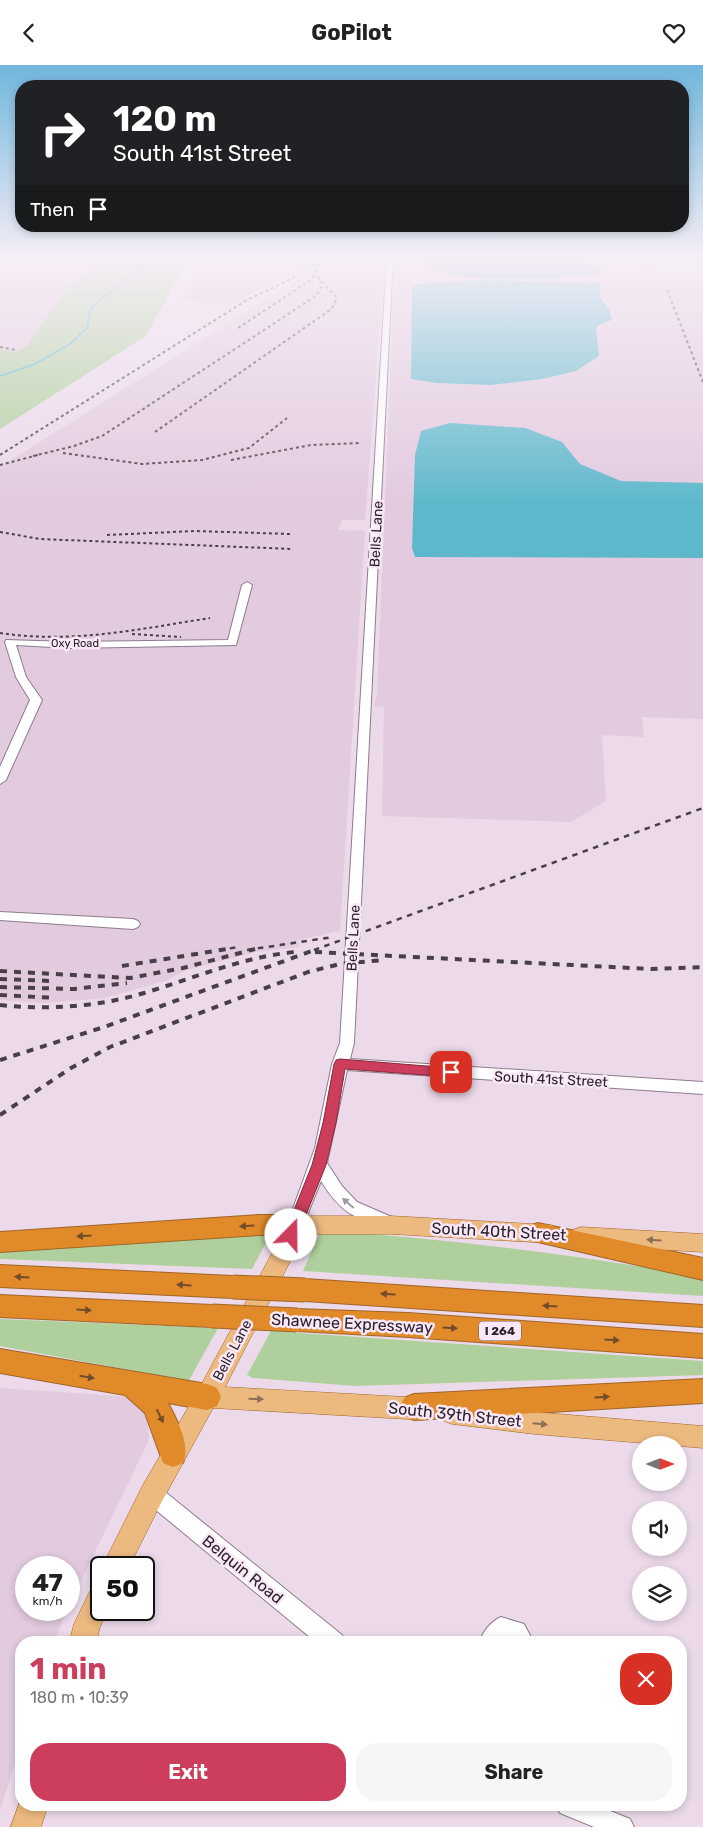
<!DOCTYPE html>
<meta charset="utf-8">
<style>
:root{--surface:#fff;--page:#f6f6f6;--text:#222;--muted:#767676;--accent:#cd3d5c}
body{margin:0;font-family:Rubik,sans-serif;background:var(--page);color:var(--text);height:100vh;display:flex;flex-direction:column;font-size:19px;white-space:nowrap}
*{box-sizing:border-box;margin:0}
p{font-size:16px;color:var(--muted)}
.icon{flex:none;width:28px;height:28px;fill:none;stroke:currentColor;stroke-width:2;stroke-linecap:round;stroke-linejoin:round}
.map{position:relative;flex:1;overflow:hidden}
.details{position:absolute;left:15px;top:1571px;width:672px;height:175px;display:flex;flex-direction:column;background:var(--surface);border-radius:20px;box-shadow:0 2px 8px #0003}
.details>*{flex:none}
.top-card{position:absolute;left:15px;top:15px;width:674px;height:152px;border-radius:20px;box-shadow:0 2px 8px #0003;background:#202124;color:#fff;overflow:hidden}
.needle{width:32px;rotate:90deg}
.buttons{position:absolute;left:632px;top:1371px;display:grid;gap:10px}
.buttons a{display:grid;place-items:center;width:55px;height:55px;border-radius:50%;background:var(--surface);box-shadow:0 2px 8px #0003;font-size:25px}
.speed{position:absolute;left:15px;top:1491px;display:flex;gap:10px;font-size:25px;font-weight:700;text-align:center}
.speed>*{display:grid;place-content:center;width:65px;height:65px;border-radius:50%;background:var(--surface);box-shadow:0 2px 8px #0003;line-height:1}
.speed small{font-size:12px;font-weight:400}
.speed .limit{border:2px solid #111;border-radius:8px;background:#fff;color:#111}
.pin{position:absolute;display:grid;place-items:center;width:42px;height:42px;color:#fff;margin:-21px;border-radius:10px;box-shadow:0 2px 8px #0006}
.me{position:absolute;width:55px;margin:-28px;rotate:22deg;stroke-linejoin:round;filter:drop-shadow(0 0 4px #0008)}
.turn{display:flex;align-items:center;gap:18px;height:105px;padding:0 15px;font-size:22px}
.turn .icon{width:65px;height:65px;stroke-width:2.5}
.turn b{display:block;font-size:35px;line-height:42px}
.then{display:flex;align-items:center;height:48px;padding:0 15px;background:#0003;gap:10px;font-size:19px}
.round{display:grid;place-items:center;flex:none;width:52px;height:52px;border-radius:20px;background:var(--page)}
.overview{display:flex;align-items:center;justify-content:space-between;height:85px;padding:0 15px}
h1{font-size:30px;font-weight:700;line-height:38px;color:var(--accent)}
.action{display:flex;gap:10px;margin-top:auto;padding:10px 15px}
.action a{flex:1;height:58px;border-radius:20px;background:var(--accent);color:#fff;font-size:20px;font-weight:700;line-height:58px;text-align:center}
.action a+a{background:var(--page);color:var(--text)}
header{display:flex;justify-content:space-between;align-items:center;height:65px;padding:0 15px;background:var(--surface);font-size:22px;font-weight:700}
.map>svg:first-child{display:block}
</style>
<header><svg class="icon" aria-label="back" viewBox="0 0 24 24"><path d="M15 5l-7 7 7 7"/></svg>GoPilot<svg class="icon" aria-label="heart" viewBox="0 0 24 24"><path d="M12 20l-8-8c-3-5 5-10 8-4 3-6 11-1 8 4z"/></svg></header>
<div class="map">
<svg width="703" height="1762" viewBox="0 0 703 1762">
<rect width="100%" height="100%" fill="#ecdaeb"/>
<!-- built -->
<path fill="#e2cadf" d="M0,192H112L83,213L69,219L28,280L15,287L0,284Z
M211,192H320L293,209L228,241L179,234Z
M329,192H385L365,455H342L338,465L365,466L340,866L298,875L300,882L256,887L187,905L165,916L104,933L46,938L0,935V402L313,205H319Z
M395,192H601L602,195L650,202L651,205L703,211V654L642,652L644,672L602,670L606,736L571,757L382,751L384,642L374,641L377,628Z
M0,1323L134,1332L147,1348L149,1375L69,1541V1502H26V1545H67L54,1577L21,1578V1679L0,1746Z"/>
<!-- green -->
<path fill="#afd09c" d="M112,192L188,193L146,271L0,364V284L15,287L28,280L69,219L83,213Z
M321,1165C449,1174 576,1190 703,1212V1231L303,1206Z
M270,1170L252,1204L0,1194V1181L85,1175Z
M0,1254L218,1263L187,1319L140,1307L0,1281Z
M271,1266L703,1296V1310L355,1321L253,1313L247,1310Z"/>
<!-- water -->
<path fill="#5db8cb" d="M416,192H588L589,198L599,203L602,208L589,211L566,210L559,213C512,212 456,221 415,194Z
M482,215L601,218L600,232L609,244L612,255L600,259L596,263L599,291L576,306L542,314L490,320L437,318L411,314L412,223L418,219Z
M450,358L525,363L562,377L580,399L621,416L703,418V493L415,492L412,483L415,390L421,366Z"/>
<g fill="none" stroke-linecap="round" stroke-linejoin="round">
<!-- stream -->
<path stroke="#5db8cb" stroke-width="2" d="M0,311L35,299L70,279L87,263L91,243L139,203L135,200L142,197L143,192"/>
<!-- minor casing -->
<g stroke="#8d7c8b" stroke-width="2">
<path id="minor" d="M387,192H393L354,978L350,994L703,1017V1029L347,1005L327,1098L342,1121L357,1137L394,1153L396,1158L394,1163L388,1165C354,1153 340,1147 321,1116L301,1165L295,1167L289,1165L287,1160L315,1083L332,999L340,978Z
M247,517L252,520L236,580L70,583L16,580L26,612L42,635L6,715L0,719V702L30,635L16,612L5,577L6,575L70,577L228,575L242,520Z
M0,847L133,854L138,856L140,859L138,862L133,864L0,855Z
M152,1419L159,1422L342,1570L344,1578H317L145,1436L142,1429L145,1422Z
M501,1552L524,1559L534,1578H512L505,1574L503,1578H479C483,1567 490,1557 501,1552Z
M556,1740H596L630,1754L634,1762H594L560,1748Z"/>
</g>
<!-- major casing -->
<g stroke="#a06629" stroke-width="1">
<path id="major" d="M295,1151H391L550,1160L558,1163L561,1169L558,1175L550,1178L391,1169H302L295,1187L225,1322L424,1333L432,1336L436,1344L432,1352L424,1355L213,1343L161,1438L129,1502H102L143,1420L199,1324L277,1179L287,1154Z
M581,1162L703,1169V1187L581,1180L573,1177L570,1171L573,1165Z
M452,1337L534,1347L703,1361V1383L534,1369L452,1359L444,1356L440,1348L444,1340Z
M101,1518V1545H108L100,1562L96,1578H69L74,1559L92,1522Z
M21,1733V1740H48L41,1762H11Z"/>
</g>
<!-- highway casing -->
<g stroke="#a06629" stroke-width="2">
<path id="highway" d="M258,1150H295L304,1153L307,1160L304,1167L295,1170H258L0,1187V1167Z
M538,1158L703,1193V1215L529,1175L526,1168L529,1161Z
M0,1200L233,1211L242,1214L246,1222L242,1230L233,1233L0,1222Z
M305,1214L703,1240V1262L305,1236L296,1233L292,1225L296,1217Z
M0,1230L212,1240L221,1243L225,1251L221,1259L212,1262L0,1252Z
M297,1244L408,1248L703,1269V1293L408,1272L297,1266L288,1263L284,1255L288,1247Z
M0,1284L207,1319L217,1323L221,1332L217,1341L207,1345L168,1338C177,1355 191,1380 183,1398L173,1402L163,1398L145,1348L125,1330L0,1308Z
M703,1314V1338L414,1355L404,1351L400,1342L404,1333L414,1329Z"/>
</g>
<!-- minor -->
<use href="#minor" fill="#fff" fill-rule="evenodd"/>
<!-- major -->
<use href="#major" fill="#ecb97f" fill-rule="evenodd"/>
<!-- highway -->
<use href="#highway" fill="#e08a29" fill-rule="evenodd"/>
<!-- rail-far2 -->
<path stroke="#484048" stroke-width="2" stroke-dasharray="3 3" stroke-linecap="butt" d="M667,225L703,317
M238,263L308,217L313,212L315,205
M0,282L16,285
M155,367L330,245L335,239L336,232L319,213
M63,388L142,399L202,395L249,383L287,353
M0,390L247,235L289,215L324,193
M33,391L74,381L102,371L316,231L322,221L315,205L321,196
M231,395L311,380L361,378
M0,400L38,390
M0,467L40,474L292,484
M107,470L195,466L290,469
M0,568C71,579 140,564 210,553
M132,569L181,572"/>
<!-- rail-far1 -->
<path stroke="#484048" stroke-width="2.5" stroke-dasharray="5.5 5.5" stroke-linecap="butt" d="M219,885L239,882
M247,885L333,872
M314,885L703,743"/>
<!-- rail -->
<path stroke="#484048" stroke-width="4" stroke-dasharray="7 7" stroke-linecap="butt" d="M315,887L651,904L703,902
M122,901L227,884
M0,906L130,913L183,903L255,884
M0,914L52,916
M0,922L74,924L127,918
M0,930L56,933
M0,940C49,945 97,942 144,928C195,913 242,892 295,887
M0,995L104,962L317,884
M0,1050L71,1003L110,982L308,907L340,899L383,895"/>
<!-- highway-bridge casing -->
<g stroke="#a06629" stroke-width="25" stroke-linecap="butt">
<path id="highway-bridge" d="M233,1222L305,1225
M212,1251L297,1255"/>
</g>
<!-- highway-bridge -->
<use href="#highway-bridge" stroke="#e08a29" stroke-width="23"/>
</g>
<!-- one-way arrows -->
<defs><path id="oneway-solid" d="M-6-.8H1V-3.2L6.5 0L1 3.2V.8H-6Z" transform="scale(1.25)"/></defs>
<use fill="#9f9c9f" href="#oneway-solid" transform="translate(348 1138) rotate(-139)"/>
<g fill="#734c2a">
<use href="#oneway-solid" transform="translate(247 1161) rotate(176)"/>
<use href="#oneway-solid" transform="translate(84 1171) rotate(176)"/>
<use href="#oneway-solid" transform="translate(22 1212) rotate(-177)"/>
<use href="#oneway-solid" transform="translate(184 1220) rotate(-177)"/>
<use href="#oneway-solid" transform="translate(388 1229) rotate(-177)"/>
<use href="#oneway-solid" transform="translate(550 1241) rotate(-176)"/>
<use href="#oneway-solid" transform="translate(84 1245) rotate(3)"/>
<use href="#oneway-solid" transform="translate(450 1263) rotate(4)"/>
<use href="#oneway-solid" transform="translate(612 1275) rotate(4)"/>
<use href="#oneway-solid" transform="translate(87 1312) rotate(10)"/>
<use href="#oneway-solid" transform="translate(602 1332) rotate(-3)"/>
<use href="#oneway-solid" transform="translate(160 1351) rotate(64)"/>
</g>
<g fill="#8b6e54">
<use href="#oneway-solid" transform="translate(654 1175) rotate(-176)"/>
<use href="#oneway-solid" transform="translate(256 1334) rotate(1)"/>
<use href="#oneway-solid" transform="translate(540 1359) rotate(5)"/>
</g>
<!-- sky -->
<linearGradient id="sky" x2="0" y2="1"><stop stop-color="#70b6dc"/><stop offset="0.44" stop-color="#f6eef6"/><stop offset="1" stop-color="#f6eef6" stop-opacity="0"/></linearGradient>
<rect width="703" height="439" fill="url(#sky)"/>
<!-- route -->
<path fill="#cd3d5c" stroke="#85283c" d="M340,994L451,1003L456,1004L458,1007L456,1011L451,1012L345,1004L336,1058L326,1100L296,1175L291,1176L286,1175L284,1170L312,1100L323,1058L334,999L336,995Z"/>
<g text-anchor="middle" stroke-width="5" stroke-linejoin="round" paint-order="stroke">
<!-- far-street labels -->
<g font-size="11" fill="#2a232a" stroke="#fae7f8">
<text x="75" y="582">Oxy Road</text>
</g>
<!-- shield labels -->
<rect fill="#fae7f8" stroke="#685e68" stroke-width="1" x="479" y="1256.5" width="42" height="19" rx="4"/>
<g font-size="12" font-weight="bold" fill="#2a232a">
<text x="500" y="1270">I 264</text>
</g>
<!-- street labels -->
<g font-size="14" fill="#2a232a" stroke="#fae7f8">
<text transform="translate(376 469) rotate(-87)" y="5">Bells Lane</text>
<text transform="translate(353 873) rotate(-87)" y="5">Bells Lane</text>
<text transform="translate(551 1014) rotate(3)" y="5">South 41st Street</text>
<text transform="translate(232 1285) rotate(-62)" y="5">Bells Lane</text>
</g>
<!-- near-street labels -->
<g font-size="16" fill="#2a232a" stroke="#fae7f8">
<text transform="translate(499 1166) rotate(3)" y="6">South 40th Street</text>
<text transform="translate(352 1258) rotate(3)" y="6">Shawnee Expressway</text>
<text transform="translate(455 1349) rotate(6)" y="6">South 39th Street</text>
<text transform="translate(243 1504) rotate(39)" y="6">Belquin Road</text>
</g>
</g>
</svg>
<div class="buttons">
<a><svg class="needle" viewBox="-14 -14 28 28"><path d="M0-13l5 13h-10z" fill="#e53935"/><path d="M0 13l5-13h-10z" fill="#767676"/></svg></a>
<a><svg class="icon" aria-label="sound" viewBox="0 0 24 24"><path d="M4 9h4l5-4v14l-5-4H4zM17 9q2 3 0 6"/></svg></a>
<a><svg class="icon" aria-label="layers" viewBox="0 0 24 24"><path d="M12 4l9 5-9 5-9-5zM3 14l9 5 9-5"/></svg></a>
</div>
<div class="speed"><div>47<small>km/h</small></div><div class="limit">50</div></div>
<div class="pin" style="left:451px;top:1007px;background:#d93025"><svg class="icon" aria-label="arrive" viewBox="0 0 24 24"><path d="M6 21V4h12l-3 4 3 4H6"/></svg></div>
<svg class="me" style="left:291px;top:1170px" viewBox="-20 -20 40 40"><circle r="19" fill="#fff"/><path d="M0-13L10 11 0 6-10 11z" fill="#cd3d5c"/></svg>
<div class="top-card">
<div class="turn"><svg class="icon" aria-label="right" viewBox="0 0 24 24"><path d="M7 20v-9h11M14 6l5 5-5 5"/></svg><div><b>120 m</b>South 41st Street</div></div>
<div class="then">Then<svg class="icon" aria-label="arrive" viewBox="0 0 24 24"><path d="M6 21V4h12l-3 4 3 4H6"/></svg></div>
</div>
<section class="details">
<div class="overview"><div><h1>1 min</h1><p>180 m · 10:39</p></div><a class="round" style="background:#d93025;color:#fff"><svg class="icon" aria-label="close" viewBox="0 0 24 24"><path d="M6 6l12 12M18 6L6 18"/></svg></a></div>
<div class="action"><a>Exit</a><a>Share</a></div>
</section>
</div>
